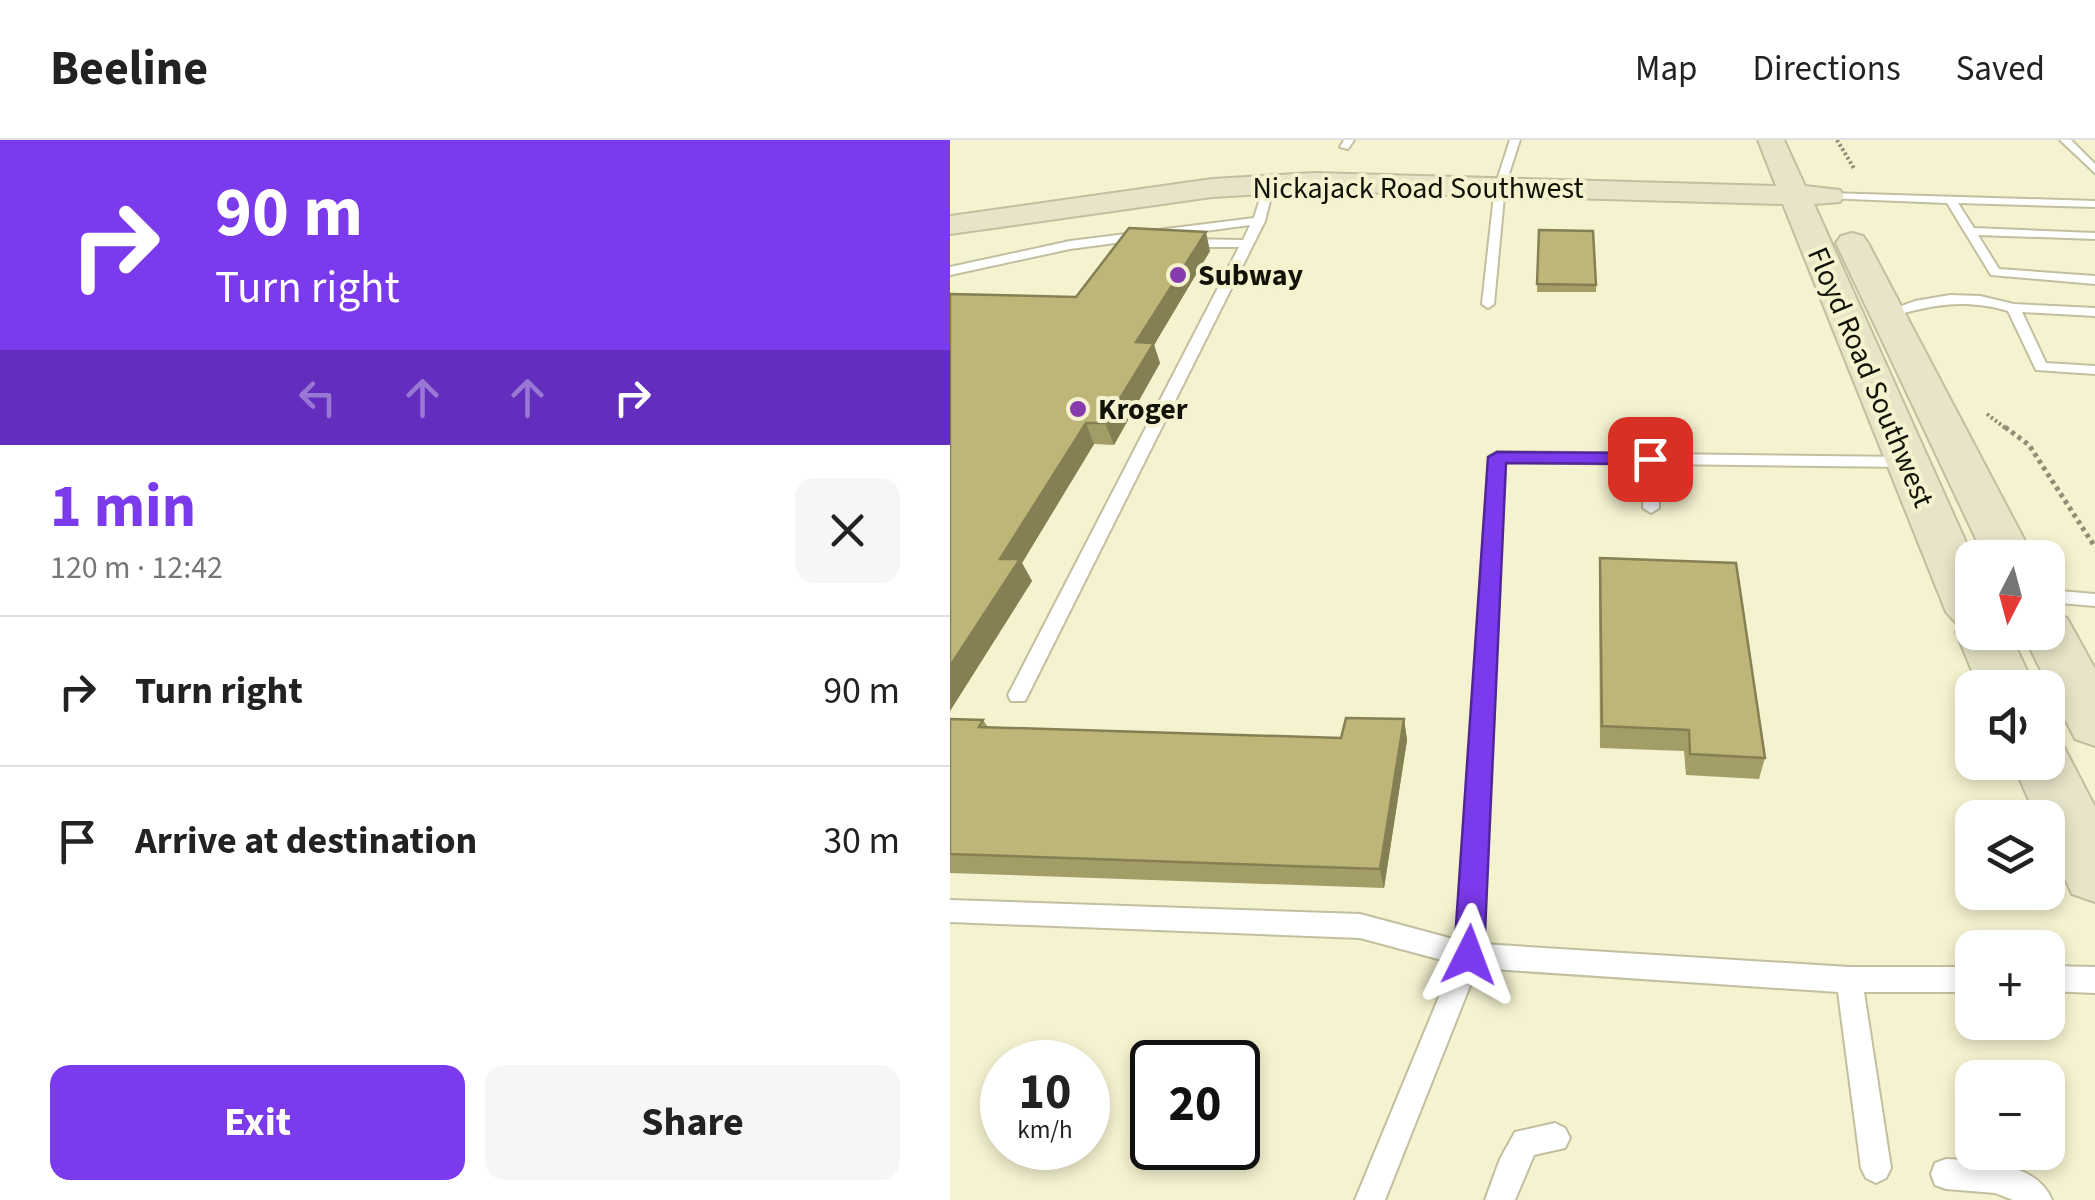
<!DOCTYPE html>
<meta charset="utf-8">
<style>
:root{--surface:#fff;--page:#f6f6f6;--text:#222;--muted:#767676;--line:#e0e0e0;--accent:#7c3aed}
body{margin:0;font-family:"Source Sans 3",sans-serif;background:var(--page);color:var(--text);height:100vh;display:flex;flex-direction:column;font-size:38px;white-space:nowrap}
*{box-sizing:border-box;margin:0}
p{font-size:32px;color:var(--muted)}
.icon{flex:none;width:55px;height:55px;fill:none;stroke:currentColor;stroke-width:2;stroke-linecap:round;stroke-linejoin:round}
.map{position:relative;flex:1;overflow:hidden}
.side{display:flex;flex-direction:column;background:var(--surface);width:950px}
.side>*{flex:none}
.top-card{background:#7c3aed;color:#fff;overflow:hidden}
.needle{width:65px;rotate:186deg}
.buttons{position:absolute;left:1005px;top:400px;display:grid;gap:20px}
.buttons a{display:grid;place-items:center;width:110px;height:110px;border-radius:20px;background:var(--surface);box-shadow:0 5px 15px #0003;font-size:50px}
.speed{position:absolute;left:30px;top:900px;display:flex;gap:20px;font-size:50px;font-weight:700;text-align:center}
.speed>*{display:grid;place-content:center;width:130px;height:130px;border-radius:50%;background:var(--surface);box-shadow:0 5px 15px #0003;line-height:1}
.speed small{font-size:25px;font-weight:400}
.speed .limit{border:5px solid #111;border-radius:15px;background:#fff;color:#111}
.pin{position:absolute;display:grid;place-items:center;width:85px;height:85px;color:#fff;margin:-42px;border-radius:20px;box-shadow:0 5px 15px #0006}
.me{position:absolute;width:110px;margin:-55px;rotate:3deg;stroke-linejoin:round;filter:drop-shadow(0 0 8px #0008)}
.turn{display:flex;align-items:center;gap:35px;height:210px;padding:0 50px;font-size:45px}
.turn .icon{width:130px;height:130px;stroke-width:2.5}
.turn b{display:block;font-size:70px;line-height:85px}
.lanes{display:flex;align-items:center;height:95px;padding:0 50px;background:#0003;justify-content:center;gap:50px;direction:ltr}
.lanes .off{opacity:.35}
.round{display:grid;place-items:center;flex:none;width:105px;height:105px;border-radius:20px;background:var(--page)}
.headline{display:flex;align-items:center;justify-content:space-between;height:170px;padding:0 50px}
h1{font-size:60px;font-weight:700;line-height:75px;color:var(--accent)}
.cta{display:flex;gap:20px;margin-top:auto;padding:20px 50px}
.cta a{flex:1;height:115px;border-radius:20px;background:var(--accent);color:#fff;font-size:40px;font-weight:700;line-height:115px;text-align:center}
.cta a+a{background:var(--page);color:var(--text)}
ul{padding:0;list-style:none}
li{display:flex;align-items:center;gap:30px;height:150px;padding:0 50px;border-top:2px solid var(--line)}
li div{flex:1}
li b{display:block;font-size:38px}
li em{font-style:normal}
header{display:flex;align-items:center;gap:60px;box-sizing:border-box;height:140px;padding:0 50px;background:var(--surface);border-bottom:2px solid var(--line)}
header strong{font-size:48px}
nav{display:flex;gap:55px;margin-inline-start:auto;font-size:35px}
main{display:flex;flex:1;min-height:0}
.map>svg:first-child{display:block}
</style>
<header>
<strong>Beeline</strong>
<nav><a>Map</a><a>Directions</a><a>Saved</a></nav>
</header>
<main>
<section class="side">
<div class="top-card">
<div class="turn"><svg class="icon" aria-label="right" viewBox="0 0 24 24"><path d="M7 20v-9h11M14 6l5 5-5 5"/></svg><div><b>90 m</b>Turn right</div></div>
<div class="lanes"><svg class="icon off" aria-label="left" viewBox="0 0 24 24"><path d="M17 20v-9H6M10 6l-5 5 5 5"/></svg><svg class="icon off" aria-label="ahead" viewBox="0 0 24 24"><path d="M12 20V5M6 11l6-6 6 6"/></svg><svg class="icon off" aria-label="ahead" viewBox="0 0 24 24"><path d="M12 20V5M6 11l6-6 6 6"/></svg><svg class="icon" aria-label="right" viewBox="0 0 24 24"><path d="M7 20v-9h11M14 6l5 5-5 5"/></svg></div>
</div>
<div class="headline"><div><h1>1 min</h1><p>120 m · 12:42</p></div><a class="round"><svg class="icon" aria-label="close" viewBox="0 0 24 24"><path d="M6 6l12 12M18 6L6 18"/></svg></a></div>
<ul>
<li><svg class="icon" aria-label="right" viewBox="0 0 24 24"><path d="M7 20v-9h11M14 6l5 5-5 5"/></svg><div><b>Turn right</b></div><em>90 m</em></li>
<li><svg class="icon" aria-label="arrive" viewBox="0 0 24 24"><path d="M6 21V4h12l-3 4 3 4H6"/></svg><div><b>Arrive at destination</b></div><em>30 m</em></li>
</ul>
<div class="cta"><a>Exit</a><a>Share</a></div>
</section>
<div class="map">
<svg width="1145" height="1060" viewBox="0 0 1145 1060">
<rect width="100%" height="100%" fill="#f5f2d0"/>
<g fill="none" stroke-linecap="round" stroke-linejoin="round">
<!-- lane casing -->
<g stroke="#c2bf9f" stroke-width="4">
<path id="lane" d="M394,0H404L398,9L390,7Z
M560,0H570L555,46L544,164L538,168L532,164L545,46Z
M1110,0H1121L1145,24V33Z
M319,42L324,45L315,81L75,561H61L58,555L289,107H233L227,103L233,99L293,100L300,85L120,109L0,135V127L120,101L304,78L314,45Z
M879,53L1145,61V67L1008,63L1024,88L1145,93V99L1028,95L1049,129L1145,136V144L1041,135L997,63L875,58V54Z
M1000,155L1030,156L1064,164L1145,168V176L1072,172L1096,223L1145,226V234L1086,230L1058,171C1014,158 980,165 937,178L930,174L965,161Z
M547,312L957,317L965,322L957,327L709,324V368L701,373L693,368V324L555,322L532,804L899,827H1022V852H914L941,1028L936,1038L926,1043L916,1038L911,1028L888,852L527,828L435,1060H405L503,823L410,798L0,782V760L410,774L507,800L539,317Z
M1098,450L1145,454V466L1098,462Z
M1098,826L1145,827V853L1098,851Z
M605,983L615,988L620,998L615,1008L584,1015L565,1060H535L550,1019L565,992Z
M996,1019C1031,1021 1087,1022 1102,1060H1063L1045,1053L996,1049L985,1045L981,1034L985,1023Z"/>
</g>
<!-- secondary casing -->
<g stroke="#c2bf9f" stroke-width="4">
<path id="secondary" d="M808,0H834L855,46L890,50L894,56L890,62L864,64L1023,418L1022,492H1059L1085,548H1029L1006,492L1009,486L996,472L833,64L365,51L262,57L0,94V76L262,39L365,33L826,46Z
M902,93L913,96L918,103L1084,418H1035L886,103L891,96Z
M1098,472L1117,478L1145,529V606L1125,599L1072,492H1098Z
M1098,600L1113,605L1145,667V762L1122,754L1098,701V678H1087L1062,622H1098Z"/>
</g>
<!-- path-far1 -->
<path stroke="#908e76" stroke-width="4" stroke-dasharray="2.5 2.5" stroke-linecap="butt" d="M887,0L905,30
M1037,274L1058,290"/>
<!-- path -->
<path stroke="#908e76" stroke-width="5" stroke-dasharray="4 4" stroke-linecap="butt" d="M1055,287L1079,305L1145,407"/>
<!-- lane -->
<use href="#lane" fill="#fff" fill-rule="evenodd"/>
<!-- secondary -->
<use href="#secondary" fill="#e7e4c8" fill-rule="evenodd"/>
</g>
<!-- wall -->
<path fill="#a39d67" d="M589,90L646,145V152H587Z
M260,111L204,205L210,223L164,305L144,304L72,423L82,441L0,571V154L126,157Z
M650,418L815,618L809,639L736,635L734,611L650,608L649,440Z
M0,579L33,580L38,587L391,598L454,579L457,600L434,748L0,733Z"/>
<!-- shaded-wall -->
<path fill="#857f54" d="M256,92L260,111L204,205L210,223L164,305L155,283L186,202Z
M136,283L144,304L72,423L82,441L0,571V526L50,419Z
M454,579L457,600L434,748L430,729Z"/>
<!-- building -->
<path fill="#beb678" stroke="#857f54" stroke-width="2.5" d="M179,88L256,92L186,202L204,203L155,283H136L50,419H70L0,526V154L126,157Z
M589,90L643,91L646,145L587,144Z
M650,418L786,423L815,618L740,614L739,590L652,586Z
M396,578L454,579L430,729L0,714V579L33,580L29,587L391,598Z"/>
<!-- route -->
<path fill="#7c3aed" stroke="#51269a" stroke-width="2.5" d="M547,312L700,313L710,319L700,324L556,323L534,815L529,825L519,829L509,825L504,815L538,317Z"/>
<!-- markers -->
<g fill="#873cad" stroke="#f5f2d0" stroke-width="4">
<circle cx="228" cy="135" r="10"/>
<circle cx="128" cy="269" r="10"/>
</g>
<g text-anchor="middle" stroke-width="8" stroke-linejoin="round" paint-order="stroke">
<!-- far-street labels -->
<g font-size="30" fill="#131207" stroke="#f5f2d0">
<text x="468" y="58">Nickajack Road Southwest</text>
<text transform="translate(921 237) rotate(67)" y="10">Floyd Road Southwest</text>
</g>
<!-- far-poi labels -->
<g font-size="30" font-weight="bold" fill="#131207" stroke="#f5f2d0" text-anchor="start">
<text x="248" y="145">Subway</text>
<text x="148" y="279">Kroger</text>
</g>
</g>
</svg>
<div class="buttons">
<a><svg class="needle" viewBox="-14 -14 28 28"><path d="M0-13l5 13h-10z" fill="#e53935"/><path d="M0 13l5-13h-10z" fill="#767676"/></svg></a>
<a><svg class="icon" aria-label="sound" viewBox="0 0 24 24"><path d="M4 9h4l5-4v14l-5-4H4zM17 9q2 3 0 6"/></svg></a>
<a><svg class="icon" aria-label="layers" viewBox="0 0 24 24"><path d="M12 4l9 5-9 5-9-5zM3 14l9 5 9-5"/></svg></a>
<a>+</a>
<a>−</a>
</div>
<div class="speed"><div>10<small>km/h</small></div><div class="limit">20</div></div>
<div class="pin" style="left:700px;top:319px;background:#d93025"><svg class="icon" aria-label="arrive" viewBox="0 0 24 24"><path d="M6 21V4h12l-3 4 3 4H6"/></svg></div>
<svg class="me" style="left:519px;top:815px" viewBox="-20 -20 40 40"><path d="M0-17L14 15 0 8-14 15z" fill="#7c3aed" stroke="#fff" stroke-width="4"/></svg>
</div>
</main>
